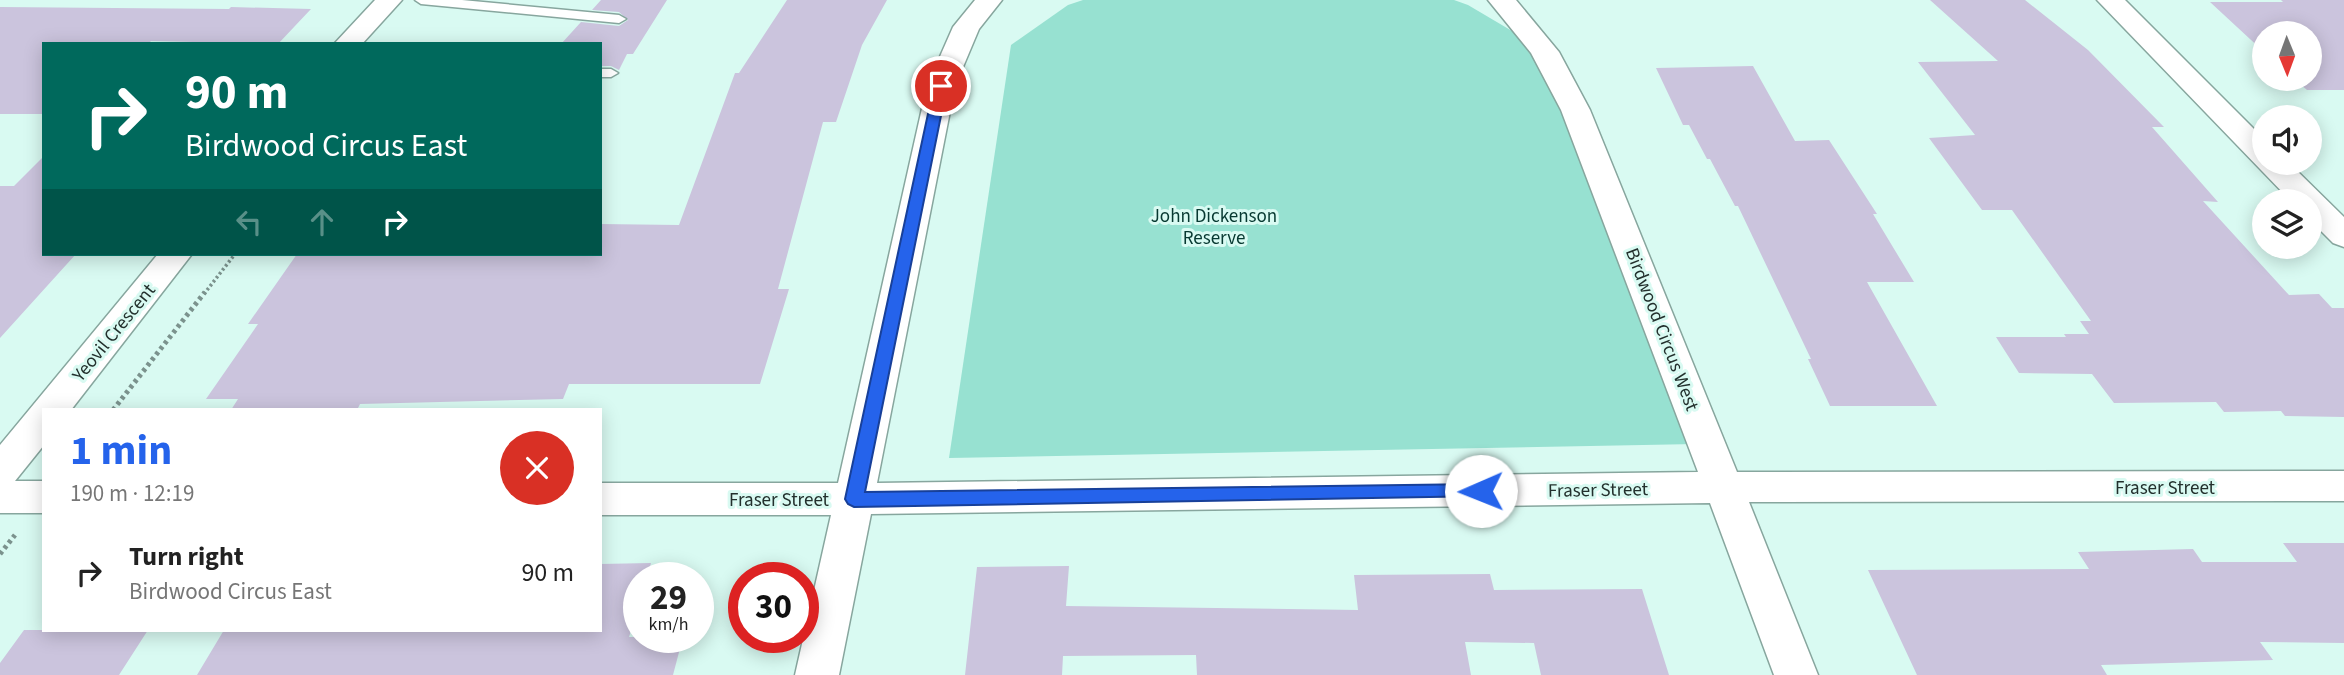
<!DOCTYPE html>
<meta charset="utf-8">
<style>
:root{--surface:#fff;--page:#f6f6f6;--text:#222;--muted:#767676;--accent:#2563eb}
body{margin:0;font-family:"Source Sans 3",sans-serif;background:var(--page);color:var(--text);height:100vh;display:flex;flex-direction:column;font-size:26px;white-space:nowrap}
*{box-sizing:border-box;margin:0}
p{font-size:23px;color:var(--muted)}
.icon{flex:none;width:38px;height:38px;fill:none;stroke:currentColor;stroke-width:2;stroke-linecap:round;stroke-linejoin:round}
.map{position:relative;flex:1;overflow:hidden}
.details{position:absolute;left:42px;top:408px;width:560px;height:224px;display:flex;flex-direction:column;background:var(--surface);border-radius:0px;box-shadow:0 4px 18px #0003}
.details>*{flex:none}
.banner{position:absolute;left:42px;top:42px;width:560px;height:214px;border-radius:0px;box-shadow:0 4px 18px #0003;background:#00695c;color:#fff;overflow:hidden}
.needle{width:46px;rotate:179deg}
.buttons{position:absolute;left:2252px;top:21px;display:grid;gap:14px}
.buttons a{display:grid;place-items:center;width:70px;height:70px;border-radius:50%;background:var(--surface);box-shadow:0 4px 18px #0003;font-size:35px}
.speed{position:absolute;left:623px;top:562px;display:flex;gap:14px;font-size:35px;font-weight:700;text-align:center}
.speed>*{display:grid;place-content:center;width:91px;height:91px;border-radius:50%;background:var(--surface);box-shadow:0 4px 18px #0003;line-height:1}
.speed small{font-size:18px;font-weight:400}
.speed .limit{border:10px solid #d22;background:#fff;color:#111}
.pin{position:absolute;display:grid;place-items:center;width:60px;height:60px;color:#fff;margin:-30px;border:4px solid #fff;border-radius:50%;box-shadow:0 2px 7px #0007}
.me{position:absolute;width:77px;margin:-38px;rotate:269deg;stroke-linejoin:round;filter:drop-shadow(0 0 5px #0008)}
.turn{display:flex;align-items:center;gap:24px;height:147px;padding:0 28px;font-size:32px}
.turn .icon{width:91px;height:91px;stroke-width:2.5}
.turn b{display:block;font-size:49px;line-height:60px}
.lanes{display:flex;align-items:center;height:66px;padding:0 28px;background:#0003;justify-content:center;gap:35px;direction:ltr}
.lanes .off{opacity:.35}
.round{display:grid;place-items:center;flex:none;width:74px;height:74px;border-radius:37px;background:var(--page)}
.summary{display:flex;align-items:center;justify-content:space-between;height:119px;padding:0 28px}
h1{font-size:42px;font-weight:700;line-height:52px;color:var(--accent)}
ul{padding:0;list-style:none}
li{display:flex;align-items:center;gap:21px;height:91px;padding:0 28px}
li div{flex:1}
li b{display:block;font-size:26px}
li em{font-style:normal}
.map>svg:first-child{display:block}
</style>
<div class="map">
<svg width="2344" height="675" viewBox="0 0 2344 675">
<rect width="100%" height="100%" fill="#d9faf2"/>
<!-- green -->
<path fill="#97e1d1" d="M1083,0H1454L1468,5L1534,44L1696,444L949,458L1011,45L1068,5Z"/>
<!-- building -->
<path fill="#cbc4dd" d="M601,0H667L633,54H627L619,70L611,66H600V44H561L581,22L619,26L628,20L619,12L592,10Z
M787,0H887L862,45L836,122H823L778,289H789L760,384H569L563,399L360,404L357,410H231L238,399H206L258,324H248L297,254H600V224L679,225L735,73H739Z
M1930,0H2025L2088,50L2164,127H2152L2218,202L2203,201L2289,295L2319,294L2332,308H2344V417L2285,416L2281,411L2224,412L2216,402L2114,403L2092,374L2019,373L1996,337H2066L2064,334H2089L2080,321H2091L2012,210H1982L1929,138L1975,135L1918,62L1998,61Z
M2281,0H2344V90H2307L2294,79H2310V33H2264V52L2210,2H2283Z
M0,7L229,9L231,7L311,9L278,44L151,41L148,44H44V114H0Z
M1753,66L1795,141L1829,140L1877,214H1873L1914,282H1867L1937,406H1830L1808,359H1811L1738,206H1735L1710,159H1707L1689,125H1683L1656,68Z
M44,156V254H76L0,338V186H14Z
M2283,543H2344V643L2260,642L2273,660L2101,665L2107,675H1917L1868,570L2089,569L2078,552L2193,549L2202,562H2297Z
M651,563L647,578H639V605L629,637H683L673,675H197L224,630H600V564Z
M1069,566L1066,606L1358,610L1354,575L1490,574L1494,590L1642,589L1669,675H1541L1534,643L1465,642L1471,675H1197L1196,655L1063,656L1062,675H965L977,567Z
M24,630H148L119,675H0V663Z"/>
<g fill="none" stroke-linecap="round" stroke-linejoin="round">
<!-- lane casing -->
<g stroke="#87a69e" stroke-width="3">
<path id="lane" d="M415,0H462L619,15L626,19L619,23L421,4Z
M600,69H611L618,73L611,77H600Z"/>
</g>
<!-- street casing -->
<g stroke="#87a69e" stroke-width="3">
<path id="street" d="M375,0H402L362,44H334Z
M975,0H1002L979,29L955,86L877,483L1698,472L1561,110L1531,53L1488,0H1516L1559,52L1590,110L1737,472L2344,471V501L1749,502L1818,675H1774L1710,503L871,514L839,675H795L831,515H600V483H838L927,86L953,27Z
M2097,0H2125L2264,139V163H2289L2344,217V247L2333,243L2310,220V201H2291Z
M158,254H192L71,410H44V445L15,481H44V513H0V445Z"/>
</g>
<!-- path-far1 -->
<path stroke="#7b928d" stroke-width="3.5" stroke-dasharray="2.5 2.5" stroke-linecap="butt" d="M204,294L235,254"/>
<!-- path -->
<path stroke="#7b928d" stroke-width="5" stroke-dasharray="3.5 3.5" stroke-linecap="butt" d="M113,410L205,292
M0,554L15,535"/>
<!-- lane -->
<use href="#lane" fill="#fff" fill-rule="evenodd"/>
<!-- street -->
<use href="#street" fill="#fff" fill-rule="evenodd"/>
</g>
<!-- route -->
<path fill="#2563eb" stroke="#184099" stroke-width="2" d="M941,83L947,86L865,492L1481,484L1487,486L1490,491L1487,496L854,507L848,504L845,499L934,86Z"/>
<g text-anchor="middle" stroke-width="6" stroke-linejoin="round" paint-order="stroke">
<!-- park labels -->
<g font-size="19" fill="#073931" stroke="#d9faf2">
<text x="1214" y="222">John Dickenson<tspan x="1214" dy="22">Reserve</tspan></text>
</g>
<!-- street labels -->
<g font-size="19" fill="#23302d" stroke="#d9faf2">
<text transform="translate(1663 329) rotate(69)" y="7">Birdwood Circus West</text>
<text transform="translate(113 332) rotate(-51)" y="7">Yeovil Crescent</text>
<text x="2165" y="494">Fraser Street</text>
<text transform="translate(1598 489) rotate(-1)" y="7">Fraser Street</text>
<text x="779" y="506">Fraser Street</text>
</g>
</g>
</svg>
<div class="buttons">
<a><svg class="needle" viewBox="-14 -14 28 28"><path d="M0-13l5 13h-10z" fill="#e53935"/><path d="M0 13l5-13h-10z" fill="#767676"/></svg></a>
<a><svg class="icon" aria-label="sound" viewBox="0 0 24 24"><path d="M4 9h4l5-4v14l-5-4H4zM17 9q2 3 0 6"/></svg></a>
<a><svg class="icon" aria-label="layers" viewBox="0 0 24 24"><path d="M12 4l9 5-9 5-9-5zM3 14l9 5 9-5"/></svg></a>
</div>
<div class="speed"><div>29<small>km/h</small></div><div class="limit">30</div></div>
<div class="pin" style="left:941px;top:86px;background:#d93025"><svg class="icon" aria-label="arrive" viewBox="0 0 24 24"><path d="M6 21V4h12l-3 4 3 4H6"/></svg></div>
<svg class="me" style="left:1481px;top:491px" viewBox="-20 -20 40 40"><circle r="19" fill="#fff"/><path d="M0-13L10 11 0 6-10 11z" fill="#2563eb"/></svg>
<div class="banner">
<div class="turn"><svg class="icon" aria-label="right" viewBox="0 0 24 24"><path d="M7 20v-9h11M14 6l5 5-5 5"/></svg><div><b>90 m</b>Birdwood Circus East</div></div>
<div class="lanes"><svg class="icon off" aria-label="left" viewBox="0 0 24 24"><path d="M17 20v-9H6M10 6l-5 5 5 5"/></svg><svg class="icon off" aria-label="ahead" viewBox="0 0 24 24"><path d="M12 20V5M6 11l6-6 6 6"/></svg><svg class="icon" aria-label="right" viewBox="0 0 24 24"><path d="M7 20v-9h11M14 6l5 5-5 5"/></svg></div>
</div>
<section class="details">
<div class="summary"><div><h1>1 min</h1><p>190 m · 12:19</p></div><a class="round" style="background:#d93025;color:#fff"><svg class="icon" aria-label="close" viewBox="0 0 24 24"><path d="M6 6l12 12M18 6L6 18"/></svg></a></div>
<ul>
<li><svg class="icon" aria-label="right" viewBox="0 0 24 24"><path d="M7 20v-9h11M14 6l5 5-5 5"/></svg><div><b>Turn right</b><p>Birdwood Circus East</p></div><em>90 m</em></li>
</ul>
</section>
</div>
